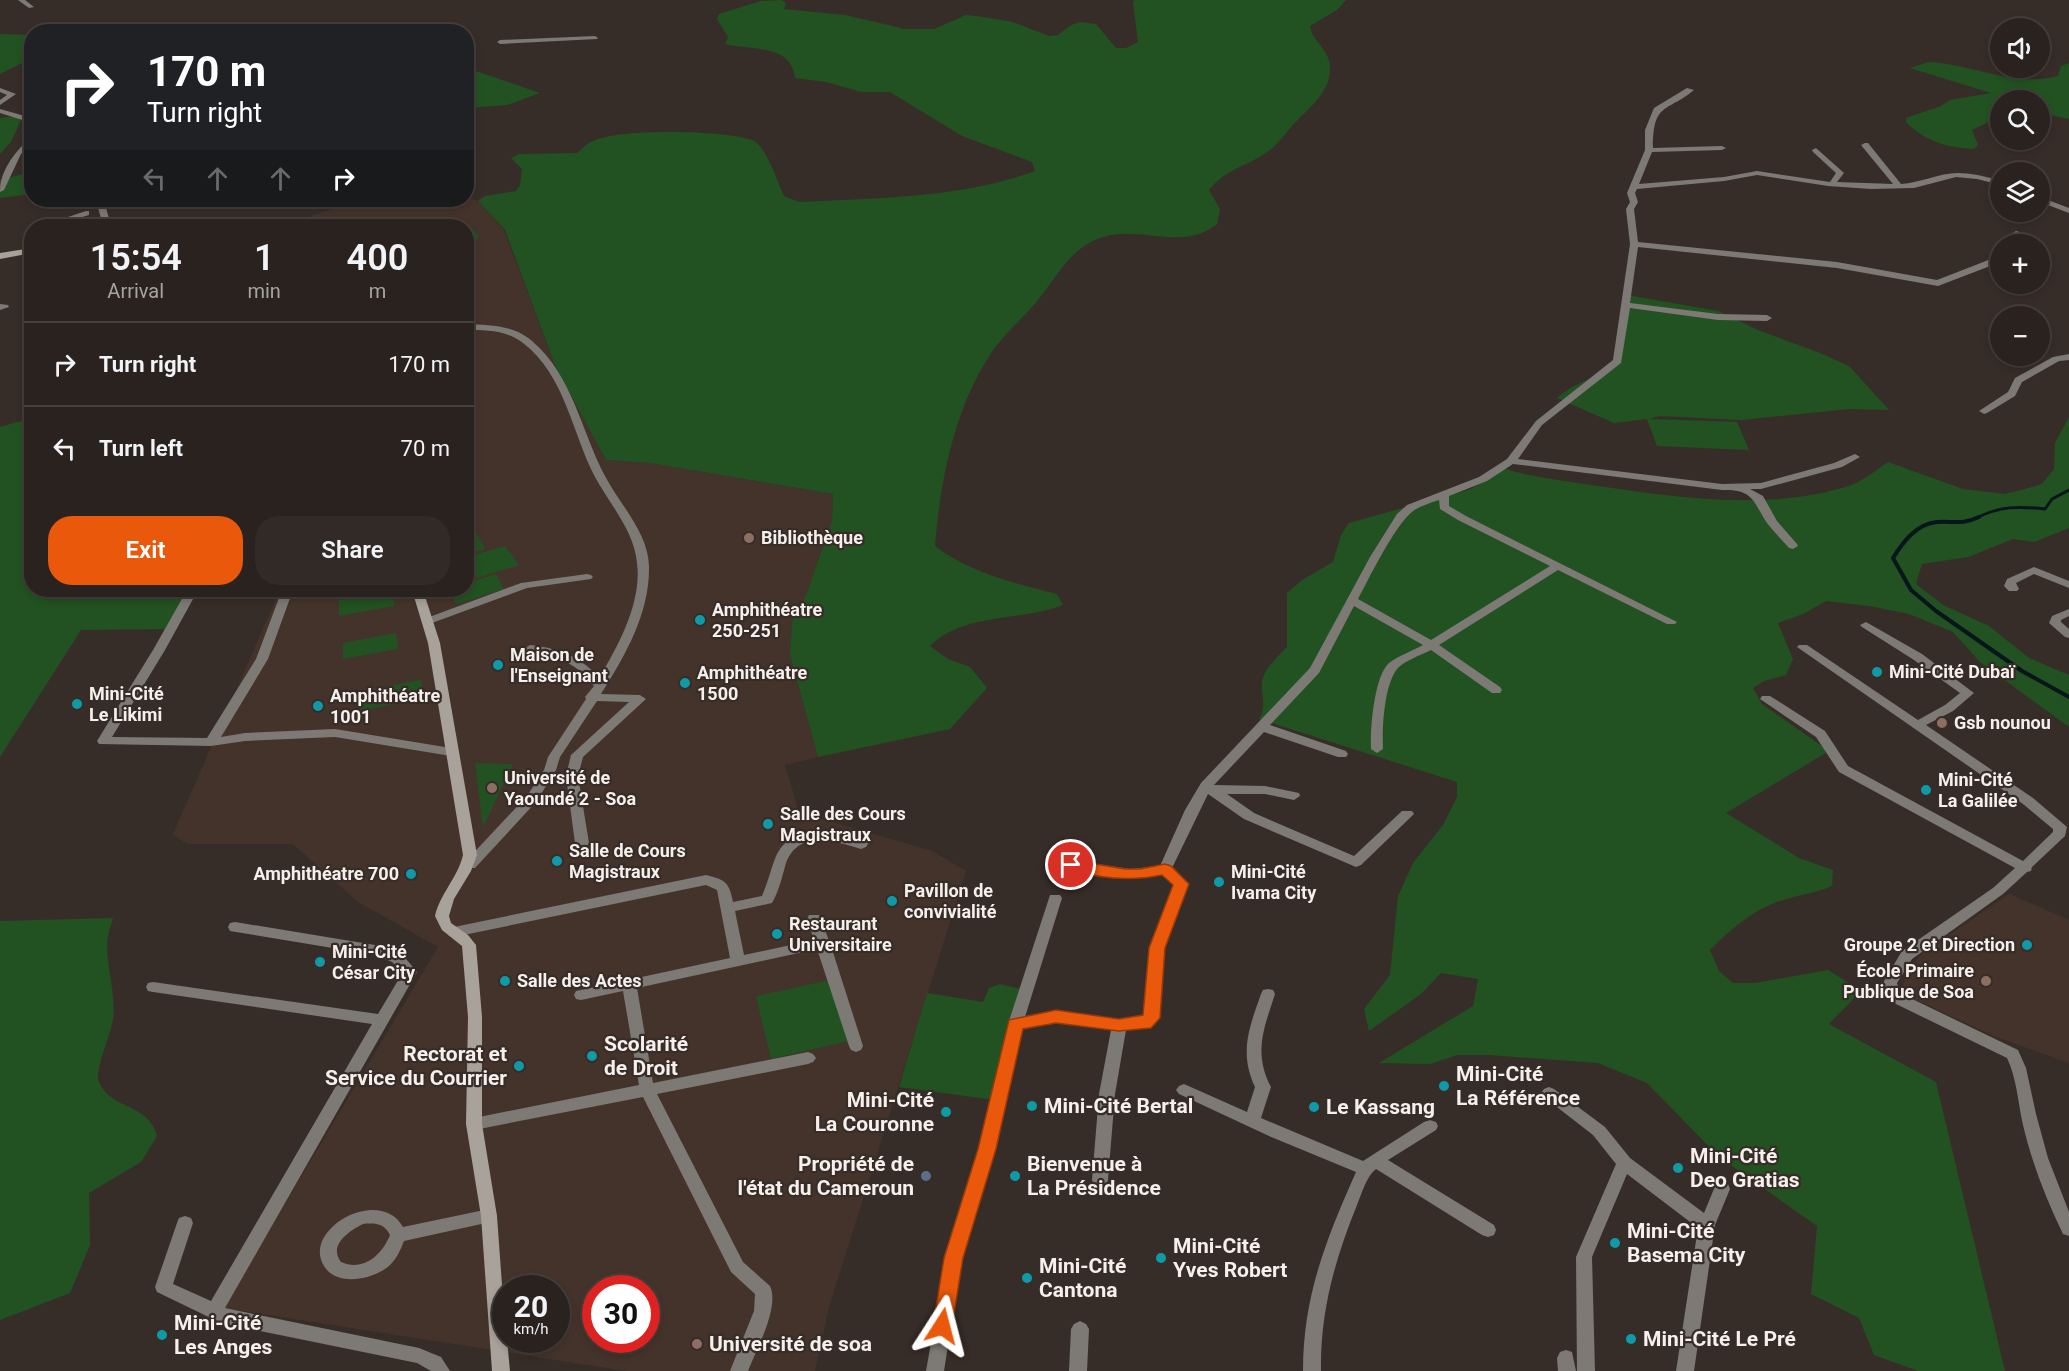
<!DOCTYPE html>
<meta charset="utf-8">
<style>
:root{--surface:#29221e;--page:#312a27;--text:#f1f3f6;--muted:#a5a4a4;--line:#453f3c;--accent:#ea580c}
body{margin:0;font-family:Roboto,sans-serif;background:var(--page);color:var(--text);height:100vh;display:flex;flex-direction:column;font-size:22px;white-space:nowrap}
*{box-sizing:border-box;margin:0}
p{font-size:20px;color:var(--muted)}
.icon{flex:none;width:33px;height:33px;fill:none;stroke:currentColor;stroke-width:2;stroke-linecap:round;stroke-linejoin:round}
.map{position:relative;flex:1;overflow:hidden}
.drawer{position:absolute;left:24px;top:219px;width:450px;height:378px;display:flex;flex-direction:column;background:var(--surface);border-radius:24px;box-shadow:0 3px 9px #0003,0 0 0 2px var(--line)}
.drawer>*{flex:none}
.top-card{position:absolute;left:24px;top:24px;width:450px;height:183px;border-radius:24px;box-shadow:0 3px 9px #0003,0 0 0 2px var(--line);background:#202124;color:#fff;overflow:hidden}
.buttons{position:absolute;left:1990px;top:18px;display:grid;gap:12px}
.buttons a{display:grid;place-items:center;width:60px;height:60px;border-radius:50%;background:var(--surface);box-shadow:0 3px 9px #0003,0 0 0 2px var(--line);font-size:30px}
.speed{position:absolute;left:492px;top:1275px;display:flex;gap:12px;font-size:30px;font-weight:700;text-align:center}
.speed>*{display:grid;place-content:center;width:78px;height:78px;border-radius:50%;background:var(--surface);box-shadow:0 3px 9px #0003,0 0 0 2px var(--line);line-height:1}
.speed small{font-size:15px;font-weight:400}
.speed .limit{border:9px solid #d22;background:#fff;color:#111}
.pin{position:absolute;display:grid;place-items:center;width:51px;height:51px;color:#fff;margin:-26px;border:3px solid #fff;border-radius:50%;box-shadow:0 2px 6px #0007}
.me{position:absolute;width:66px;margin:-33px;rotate:9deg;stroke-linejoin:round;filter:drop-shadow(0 0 4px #0008)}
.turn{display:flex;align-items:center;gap:21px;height:126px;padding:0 24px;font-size:27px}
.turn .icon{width:78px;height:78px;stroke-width:2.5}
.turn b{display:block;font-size:42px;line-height:51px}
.lanes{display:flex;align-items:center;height:57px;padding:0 24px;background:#0003;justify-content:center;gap:30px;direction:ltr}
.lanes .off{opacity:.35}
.eta{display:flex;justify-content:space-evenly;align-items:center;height:102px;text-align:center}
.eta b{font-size:36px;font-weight:600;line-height:42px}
.action{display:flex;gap:12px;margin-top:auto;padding:12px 24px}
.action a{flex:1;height:69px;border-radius:24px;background:var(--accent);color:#fff;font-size:24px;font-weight:600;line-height:69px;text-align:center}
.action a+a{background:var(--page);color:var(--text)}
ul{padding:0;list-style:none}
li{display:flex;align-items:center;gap:18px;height:84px;padding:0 24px;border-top:2px solid var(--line)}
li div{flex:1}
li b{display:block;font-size:22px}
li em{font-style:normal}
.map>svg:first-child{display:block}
</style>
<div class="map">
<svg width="2069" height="1371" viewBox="0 0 2069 1371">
<rect width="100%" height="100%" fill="#372d28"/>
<!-- built -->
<path fill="#44332b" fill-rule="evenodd" d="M467,197L478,201L504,230L556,368L606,460L650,463L833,494L832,521L806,595L792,622L790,655L818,757L785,765L799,812L932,851L966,871L829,1307L815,1371H626L223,1308L438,947L358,902L293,844H187L173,834L280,590H466V226H287L316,214L361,200ZM506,1288H556V1340H506ZM596,1288H646V1340H596Z
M2009,894L2069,920V1063L1994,1036L1901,993L1907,970L1923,953Z"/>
<!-- green -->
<path fill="#225221" d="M781,0L786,3L784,9L845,15L905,29H934L966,15L977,16L1013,22L1049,36L1058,35L1071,25L1081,22L1096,24L1116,48H1126L1138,42L1133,2L1135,0H1346L1337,10L1310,26C1313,43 1328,47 1330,66C1332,92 1307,109 1292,126C1285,134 1278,144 1270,150C1248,167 1229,166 1209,190L1220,209L1217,224C1183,252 1141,225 1103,237C1073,246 1059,273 1041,296C1025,317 1002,335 988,358C954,411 940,483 935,546C970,573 1014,583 1057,594L1063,605C1022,621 963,613 930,646L948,659L970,667L987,688L950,729L818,757L790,655L792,622L806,595L832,521L833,494L650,463L606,460L556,368L505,230L478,201L485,196L516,191L520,185L522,169L511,158L519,154L577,153C581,150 586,144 591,142C615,128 729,130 754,141C767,148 777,182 784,196L799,202C878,198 961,198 1035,171L1032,162L962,136L890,92H861L826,82L795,78C791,43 752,51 725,44L728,37L717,19L719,14L761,1Z
M0,34L31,35L32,58L0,74Z
M1929,62C1973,64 2014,88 2058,76L2061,66L2069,63V119L2040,113V100H2001V116L1972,130L1978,145L1974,149C1948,148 1924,141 1906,122V118L1941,106L1950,100L1991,93L1910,68Z
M467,68L540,93L507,105L467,108Z
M16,116L21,120L11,142L0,154V118Z
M31,172V194L0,198V180Z
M436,217L468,224L479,236L467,259L466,226L430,222L378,226L410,218Z
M1627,295L1718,311L1758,330L1820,353L1849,366L1889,410L1849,409L1741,420L1659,416L1650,419L1737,422L1749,450L1657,446L1647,419L1614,423L1557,398C1570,386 1587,381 1602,372C1630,357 1625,323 1627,295Z
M2069,417V528L2034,542L2013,539L1968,557L1922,564L1916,584L1943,605L1989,626L2029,658L2069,675V727L1980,662L1953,632L1909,614L1869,606L1826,601L1803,614L1778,623L1793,659L1786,675L1764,681L1753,688L1762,704L1829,751L1726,813L1799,858L1833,870L1832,886C1817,893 1803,894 1787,899C1757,906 1731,929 1710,950L1719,971L1733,983H1755L1828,970L1861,991L1829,1024L1936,1082L2005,1371H1918L1874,1355L1859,1318L1811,1294L1817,1226L1718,1156L1647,1083L1598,1063L1489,1055H1457L1430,1064L1379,1063L1473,1006L1478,979L1441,973L1421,994L1369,1031L1364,1009L1390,975L1398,896L1413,863L1443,825L1457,797V782L1259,719C1267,706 1261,696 1262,682C1264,669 1278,656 1287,647V593L1302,580L1333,562L1341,535L1349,523L1471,489L1503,468C1534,478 1566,481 1598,486C1680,498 1768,511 1849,486C1863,481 1876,470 1888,462L1963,489L2004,494L2018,491L2042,484L2054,469L2055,443Z
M31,418V447L26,450L32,453V590H192L171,629L81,630L0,757V427Z
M467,519H469L485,549L467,554Z
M505,546L519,565L467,581V557Z
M496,574L504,589L456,604L448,590H466L467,583Z
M393,591L394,606L339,616V600Z
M396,633L398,649L343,659V643Z
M421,680L423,699L358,711L357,692Z
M475,763L513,764L483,827Z
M113,918C111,926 107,936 107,945C107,969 116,994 113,1019C111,1034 94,1071 99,1082C112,1111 149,1103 157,1136L141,1162L89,1193L90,1245L70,1293L0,1320V921Z
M830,980L848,1041L771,1059L756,996Z
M1000,984L1020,989L998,1063L995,1100L899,1087L927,993L983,1002L989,988Z"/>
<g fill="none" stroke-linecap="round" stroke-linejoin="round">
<!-- stream-far1 -->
<path stroke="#07161b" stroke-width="3" d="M1976,518C2000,506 2019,506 2045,509L2052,499L2069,490"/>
<!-- stream -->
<path stroke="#07161b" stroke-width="4" d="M1979,517C1962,525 1955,521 1937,522C1916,524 1903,542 1893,558L1911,590L1936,611L2022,671L2069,697"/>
<!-- street -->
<path fill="#7d7975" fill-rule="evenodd" d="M18,0H25L34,7L29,8Z
M595,36L598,38L597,39L500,44L497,42L500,40Z
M0,88L16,94L0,105V100L7,95L0,92Z
M1687,88L1694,90C1666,113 1653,102 1653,148L1722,146L1726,148L1722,150L1652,152L1639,184L1724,177L1757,171L1830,182L1836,173L1813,152L1812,150L1816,148L1844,173L1837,182L1893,184L1861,145L1865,143H1868L1901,184C1920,183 1939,173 1958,173C1973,173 1987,177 2001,181V185L1977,179L1956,177L1914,188L1871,189L1828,186L1757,175L1724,181L1637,189L1635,193L1638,202L1634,209L1638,242L1837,262L1937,280L1991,259L1998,242L2016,231L2023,233L2006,244H2001V256L1998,263L1938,286L1837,268L1638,247L1630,303L1718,314L1767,315L1772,318L1767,321L1718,320L1630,308L1621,363L1542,425L1518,459L1722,484L1761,483L1834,463L1855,454L1860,457L1842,467L1761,489H1750L1763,496L1777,521L1797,544L1798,546L1793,549L1789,548C1782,540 1774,532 1767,523C1753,502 1754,489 1722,490L1513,464L1487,481L1449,496V506L1466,516L1677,622L1675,624H1667L1558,570L1439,645L1500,687L1502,690L1500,693H1492L1431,650C1421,655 1404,661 1397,669C1384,686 1382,728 1383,749L1377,753L1371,749C1370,730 1374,676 1389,663C1398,656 1412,651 1423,645L1354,606L1319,673L1270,725L1346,751L1348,754L1346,757H1338L1264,732L1214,785L1265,786L1299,793L1300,796L1294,800L1265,794H1227L1254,813L1354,856L1402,811H1412L1414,814L1361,865L1356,867L1244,819L1208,794L1172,868L1188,884C1181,903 1166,932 1164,950C1161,973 1166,1005 1155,1025L1126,1030L1115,1094L1108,1180L1106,1185L1100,1187L1094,1185L1092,1180L1099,1094L1111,1030L1056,1023L1021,1028L995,1149L962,1258L944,1371H926L946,1258L979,1149L1008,1024L1050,895H1060L1062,898L1025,1017L1056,1011L1119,1019L1143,1016L1150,948L1174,885L1162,874C1132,882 1102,876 1071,870L1066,868L1064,865L1066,862L1071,860L1130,869L1160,866L1185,810L1201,783L1310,668L1370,557L1397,514L1407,505L1479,477L1507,459L1536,421L1613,360L1630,244L1626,209L1630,202L1627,193L1645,150V130L1654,108ZM1439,500L1440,509L1458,520L1550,566L1431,640L1358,599C1370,577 1394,526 1413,511C1420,506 1430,503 1439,500Z
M0,109L32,118V123L0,113Z
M29,139H32V145L21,154L4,190L0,192C0,171 14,153 29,139Z
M2040,197L2069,208V213L2040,202Z
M96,200H104L111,226H103Z
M86,211H89V215L65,222L67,226H59L56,221Z
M0,304L8,305L9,307L0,310Z
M466,324C489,325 514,325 532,341C573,376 581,431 605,476C620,505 648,532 649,566C650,613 625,656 601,694L640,695L646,699L583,757L578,776L589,843L587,846H577L575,843L566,776L571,755L629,702L597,701L560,757L556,770L536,802L475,868H465L463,865L465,862L527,796L544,770L548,757L586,699L585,697L594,686C571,658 559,659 526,651L524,649L530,645C557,648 581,656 599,678C619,645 642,602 637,563C634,530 610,505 595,477C572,433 565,375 523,343C507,330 486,330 466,330Z
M2069,354V360L2059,361L2022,382L2015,396L1987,413L1984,414L1979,411L2008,392L2015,378L2053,357Z
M2034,567L2069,581V588L2034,574L2016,583L2019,589L2017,591H2009L2004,586L2007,579Z
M587,574L591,575L593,577L591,579L527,588L432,623H424L422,621L424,619L521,583Z
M187,590H198L165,650L112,737L207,738L256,659L282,590H293L268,659L221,737L245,733L335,729L451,748L457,752L451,756L335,737L245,741L211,746L99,744L97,741L153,650Z
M2069,609V616L2061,620V622L2069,629V638L2065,637L2049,623L2052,616Z
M1866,622L1922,654L1974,693L1953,711L1926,725L2033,798L2067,827L2065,836L2032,867L2031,871L2027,872L2003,894L1912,959L1897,983L1899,990L1906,996L2018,1050L2026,1068L2036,1114L2048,1158L2069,1212V1236L2063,1234C2046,1199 2032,1163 2023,1125C2018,1103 2017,1079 2007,1058L1896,1004L1887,997L1883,983L1902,951L1993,888L2015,868L1839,772L1816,737L1760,699L1762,696H1770L1825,731L1848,766L2023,861L2053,832V829L2023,804L1797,647L1799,645H1807L1918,720L1945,705L1960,693L1914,660L1862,627L1860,625Z
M819,831L842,833L866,841L868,844L866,847L861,849C835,841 799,829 786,863C782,877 779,891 772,903L735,911L744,955L814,940L807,919L809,915H819L830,943L863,1046L861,1050L856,1052L851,1050L849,1046L817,949L637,988L653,1083L808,1052L813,1054L816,1058L813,1062L808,1064L657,1094L743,1262L770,1286C780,1307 756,1350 748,1371H730L754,1311L755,1294L731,1272L643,1097L474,1130L469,1128L466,1124L469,1120L474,1118L639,1085L623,991L581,1000L576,999L574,995L576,991L581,990L730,958L717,890L706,885L454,937L449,936L447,932L449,928L454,927L706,875C726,880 729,882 733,902L762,896C778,860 770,837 819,831Z
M235,922L381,946L402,954L417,972L225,1308L419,1348L441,1357L450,1371H431L417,1363L221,1323L157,1292L155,1287L177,1223L179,1218L185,1216L191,1218L193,1223L173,1284L211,1301L372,1024L153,992L148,991L146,987L148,983L153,982L378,1014L403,972L392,962L375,955L230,931L228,927L230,923Z
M1268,989L1273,990L1275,994C1264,1028 1253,1053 1271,1087L1261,1118L1363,1161L1424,1122L1430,1120L1436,1122L1438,1126L1436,1130L1388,1160L1494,1225L1496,1230L1494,1235L1488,1237L1482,1235L1376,1169C1366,1177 1362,1193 1357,1205C1335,1259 1320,1312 1321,1371H1303C1303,1296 1326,1240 1356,1172L1269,1136L1179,1094L1176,1090L1179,1086L1184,1084L1247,1112L1255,1087C1239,1053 1249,1028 1261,994L1263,990Z
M1549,1087L1554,1089L1605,1127L1630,1158L1704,1213L1716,1184L1722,1182L1728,1184L1730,1189L1715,1225L1694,1371H1676L1698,1228L1627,1174L1592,1257L1595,1371H1577L1576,1257L1616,1164L1593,1135L1544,1097L1541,1093L1544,1089Z
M489,1209L495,1211L497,1216L495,1221L404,1241C401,1249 397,1258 390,1265C375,1279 337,1288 324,1266C301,1229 380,1185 403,1227ZM363,1224C375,1223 384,1223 390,1235C382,1255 363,1272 341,1262C328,1245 349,1231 363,1224Z
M1080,1321L1086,1324L1089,1329L1087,1371H1069L1071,1329L1074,1324Z
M1566,1350L1572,1352L1576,1371H1558L1557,1358L1560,1352Z"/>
<!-- secondary -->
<path fill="#a8a29b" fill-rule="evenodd" d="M32,248V253L0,259V253Z
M412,590H423L440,643L477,855L471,871L454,899L449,916L451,923L468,935L476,945L482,1017V1124L497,1216L506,1340H507L510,1371H492L481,1216L466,1124L468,1017L462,946L442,930L435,916C440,894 458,877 463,855L428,643Z"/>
</g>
<!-- route -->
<path fill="#ea580c" stroke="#983908" stroke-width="1.5" d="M1071,860L1125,869H1140L1165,864L1171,866L1189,884L1165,948L1160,1018L1151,1028L1119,1031L1056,1023L1023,1029L996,1149L963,1258L952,1326L949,1332L942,1334L936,1332L933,1326L944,1258L978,1149L1009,1020L1056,1010L1119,1019L1143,1015L1149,948L1173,885L1162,875C1130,882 1097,878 1066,869L1063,865L1066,862Z"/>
<!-- markers -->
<g fill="#8d6e63" stroke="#372d28" stroke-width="2">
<circle cx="749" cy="538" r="6"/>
<circle cx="1942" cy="723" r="6"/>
<circle cx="492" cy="788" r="6"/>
<circle cx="1986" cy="981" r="6"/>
<circle cx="697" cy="1344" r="6"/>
</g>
<g fill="#0f9aa8" stroke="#372d28" stroke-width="2">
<circle cx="700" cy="620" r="6"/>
<circle cx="498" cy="665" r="6"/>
<circle cx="1877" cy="672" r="6"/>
<circle cx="685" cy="683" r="6"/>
<circle cx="77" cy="704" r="6"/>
<circle cx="318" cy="706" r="6"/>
<circle cx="1926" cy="790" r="6"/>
<circle cx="768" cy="824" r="6"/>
<circle cx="557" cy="861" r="6"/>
<circle cx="411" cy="874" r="6"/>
<circle cx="1219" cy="882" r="6"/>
<circle cx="892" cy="901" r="6"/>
<circle cx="777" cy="934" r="6"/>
<circle cx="2027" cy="945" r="6"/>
<circle cx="320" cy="962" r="6"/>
<circle cx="505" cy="981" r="6"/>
<circle cx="592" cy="1056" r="6"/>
<circle cx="519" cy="1066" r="6"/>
<circle cx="1444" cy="1086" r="6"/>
<circle cx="1032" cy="1106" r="6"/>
<circle cx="1314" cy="1107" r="6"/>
<circle cx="946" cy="1112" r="6"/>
<circle cx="1678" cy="1168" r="6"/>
<circle cx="1015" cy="1176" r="6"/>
<circle cx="1615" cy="1243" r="6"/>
<circle cx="1161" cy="1258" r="6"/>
<circle cx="1027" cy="1278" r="6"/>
<circle cx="162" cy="1335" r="6"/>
<circle cx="1631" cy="1339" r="6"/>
</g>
<circle fill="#5c6f8a" stroke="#372d28" stroke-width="2" cx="926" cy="1176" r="6"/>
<g text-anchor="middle" stroke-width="4.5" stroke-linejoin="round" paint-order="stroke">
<!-- poi labels -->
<g font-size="18" font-weight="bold" fill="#f6efec" stroke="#372d28" text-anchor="start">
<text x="761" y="544">Bibliothèque</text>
<text x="712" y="616">Amphithéatre<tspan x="712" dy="21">250-251</tspan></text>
<text x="510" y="661">Maison de<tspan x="510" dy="21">l'Enseignant</tspan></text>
<text x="1889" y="678">Mini-Cité Dubaï</text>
<text x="697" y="679">Amphithéatre<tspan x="697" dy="21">1500</tspan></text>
<text x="89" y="700">Mini-Cité<tspan x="89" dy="21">Le Likimi</tspan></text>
<text x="330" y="702">Amphithéatre<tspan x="330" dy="21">1001</tspan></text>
<text x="1954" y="729">Gsb nounou</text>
<text x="504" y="784">Université de<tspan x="504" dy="21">Yaoundé 2 - Soa</tspan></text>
<text x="1938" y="786">Mini-Cité<tspan x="1938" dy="21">La Galilée</tspan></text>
<text x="780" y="820">Salle des Cours<tspan x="780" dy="21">Magistraux</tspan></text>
<text x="569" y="857">Salle de Cours<tspan x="569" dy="21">Magistraux</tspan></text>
<text x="1231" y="878">Mini-Cité<tspan x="1231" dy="21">Ivama City</tspan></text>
<text x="399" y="880" text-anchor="end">Amphithéatre 700</text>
<text x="904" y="897">Pavillon de<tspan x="904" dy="21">convivialité</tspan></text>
<text x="789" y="930">Restaurant<tspan x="789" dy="21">Universitaire</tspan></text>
<text x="2015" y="951" text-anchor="end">Groupe 2 et Direction</text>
<text x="332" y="958">Mini-Cité<tspan x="332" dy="21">César City</tspan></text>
<text x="1974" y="977" text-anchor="end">École Primaire<tspan x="1974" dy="21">Publique de Soa</tspan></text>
<text x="517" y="987">Salle des Actes</text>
</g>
<!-- near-poi labels -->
<g font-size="21" font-weight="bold" fill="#f6efec" stroke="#372d28" text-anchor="start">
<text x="604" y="1051">Scolarité<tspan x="604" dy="24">de Droit</tspan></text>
<text x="507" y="1061" text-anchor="end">Rectorat et<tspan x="507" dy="24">Service du Courrier</tspan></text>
<text x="1456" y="1081">Mini-Cité<tspan x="1456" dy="24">La Référence</tspan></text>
<text x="934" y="1107" text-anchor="end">Mini-Cité<tspan x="934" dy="24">La Couronne</tspan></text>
<text x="1044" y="1113">Mini-Cité Bertal</text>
<text x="1326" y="1114">Le Kassang</text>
<text x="1690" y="1163">Mini-Cité<tspan x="1690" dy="24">Deo Gratias</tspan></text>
<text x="914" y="1171" text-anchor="end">Propriété de<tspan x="914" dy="24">l'état du Cameroun</tspan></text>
<text x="1027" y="1171">Bienvenue à<tspan x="1027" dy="24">La Présidence</tspan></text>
<text x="1627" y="1238">Mini-Cité<tspan x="1627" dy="24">Basema City</tspan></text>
<text x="1173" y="1253">Mini-Cité<tspan x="1173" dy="24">Yves Robert</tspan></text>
<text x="1039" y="1273">Mini-Cité<tspan x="1039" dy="24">Cantona</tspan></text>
<text x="174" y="1330">Mini-Cité<tspan x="174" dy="24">Les Anges</tspan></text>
<text x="1643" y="1346">Mini-Cité Le Pré</text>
<text x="709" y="1351">Université de soa</text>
</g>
</g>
</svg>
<div class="buttons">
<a><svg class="icon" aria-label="sound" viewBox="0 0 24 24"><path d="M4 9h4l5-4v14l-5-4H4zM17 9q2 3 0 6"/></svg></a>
<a><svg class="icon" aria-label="search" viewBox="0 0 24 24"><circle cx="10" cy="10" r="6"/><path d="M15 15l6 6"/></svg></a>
<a><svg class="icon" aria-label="layers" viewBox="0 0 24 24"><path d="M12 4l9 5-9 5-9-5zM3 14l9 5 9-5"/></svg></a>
<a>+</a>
<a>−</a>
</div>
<div class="speed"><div>20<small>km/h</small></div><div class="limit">30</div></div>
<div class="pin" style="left:1071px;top:865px;background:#d93025"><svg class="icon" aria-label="arrive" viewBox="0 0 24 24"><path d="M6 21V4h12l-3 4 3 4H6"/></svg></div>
<svg class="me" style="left:942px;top:1326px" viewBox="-20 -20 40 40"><path d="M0-17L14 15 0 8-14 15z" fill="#ea580c" stroke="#fff" stroke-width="4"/></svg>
<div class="top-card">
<div class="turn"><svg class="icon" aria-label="right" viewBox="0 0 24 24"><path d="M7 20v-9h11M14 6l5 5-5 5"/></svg><div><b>170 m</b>Turn right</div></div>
<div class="lanes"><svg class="icon off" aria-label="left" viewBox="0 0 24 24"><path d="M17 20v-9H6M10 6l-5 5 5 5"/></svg><svg class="icon off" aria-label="ahead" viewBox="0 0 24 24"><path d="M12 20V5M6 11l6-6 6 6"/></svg><svg class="icon off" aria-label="ahead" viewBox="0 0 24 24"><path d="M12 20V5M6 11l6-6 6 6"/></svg><svg class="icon" aria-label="right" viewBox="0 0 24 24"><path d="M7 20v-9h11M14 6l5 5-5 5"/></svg></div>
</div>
<section class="drawer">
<div class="eta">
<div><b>15:54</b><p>Arrival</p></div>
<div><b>1</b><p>min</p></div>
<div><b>400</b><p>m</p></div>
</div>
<ul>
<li><svg class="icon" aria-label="right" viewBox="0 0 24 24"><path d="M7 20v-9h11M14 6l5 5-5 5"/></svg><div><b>Turn right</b></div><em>170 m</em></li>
<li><svg class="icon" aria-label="left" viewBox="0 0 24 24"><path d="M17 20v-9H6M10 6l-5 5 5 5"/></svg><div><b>Turn left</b></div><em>70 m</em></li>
</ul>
<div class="action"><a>Exit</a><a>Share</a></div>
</section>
</div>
